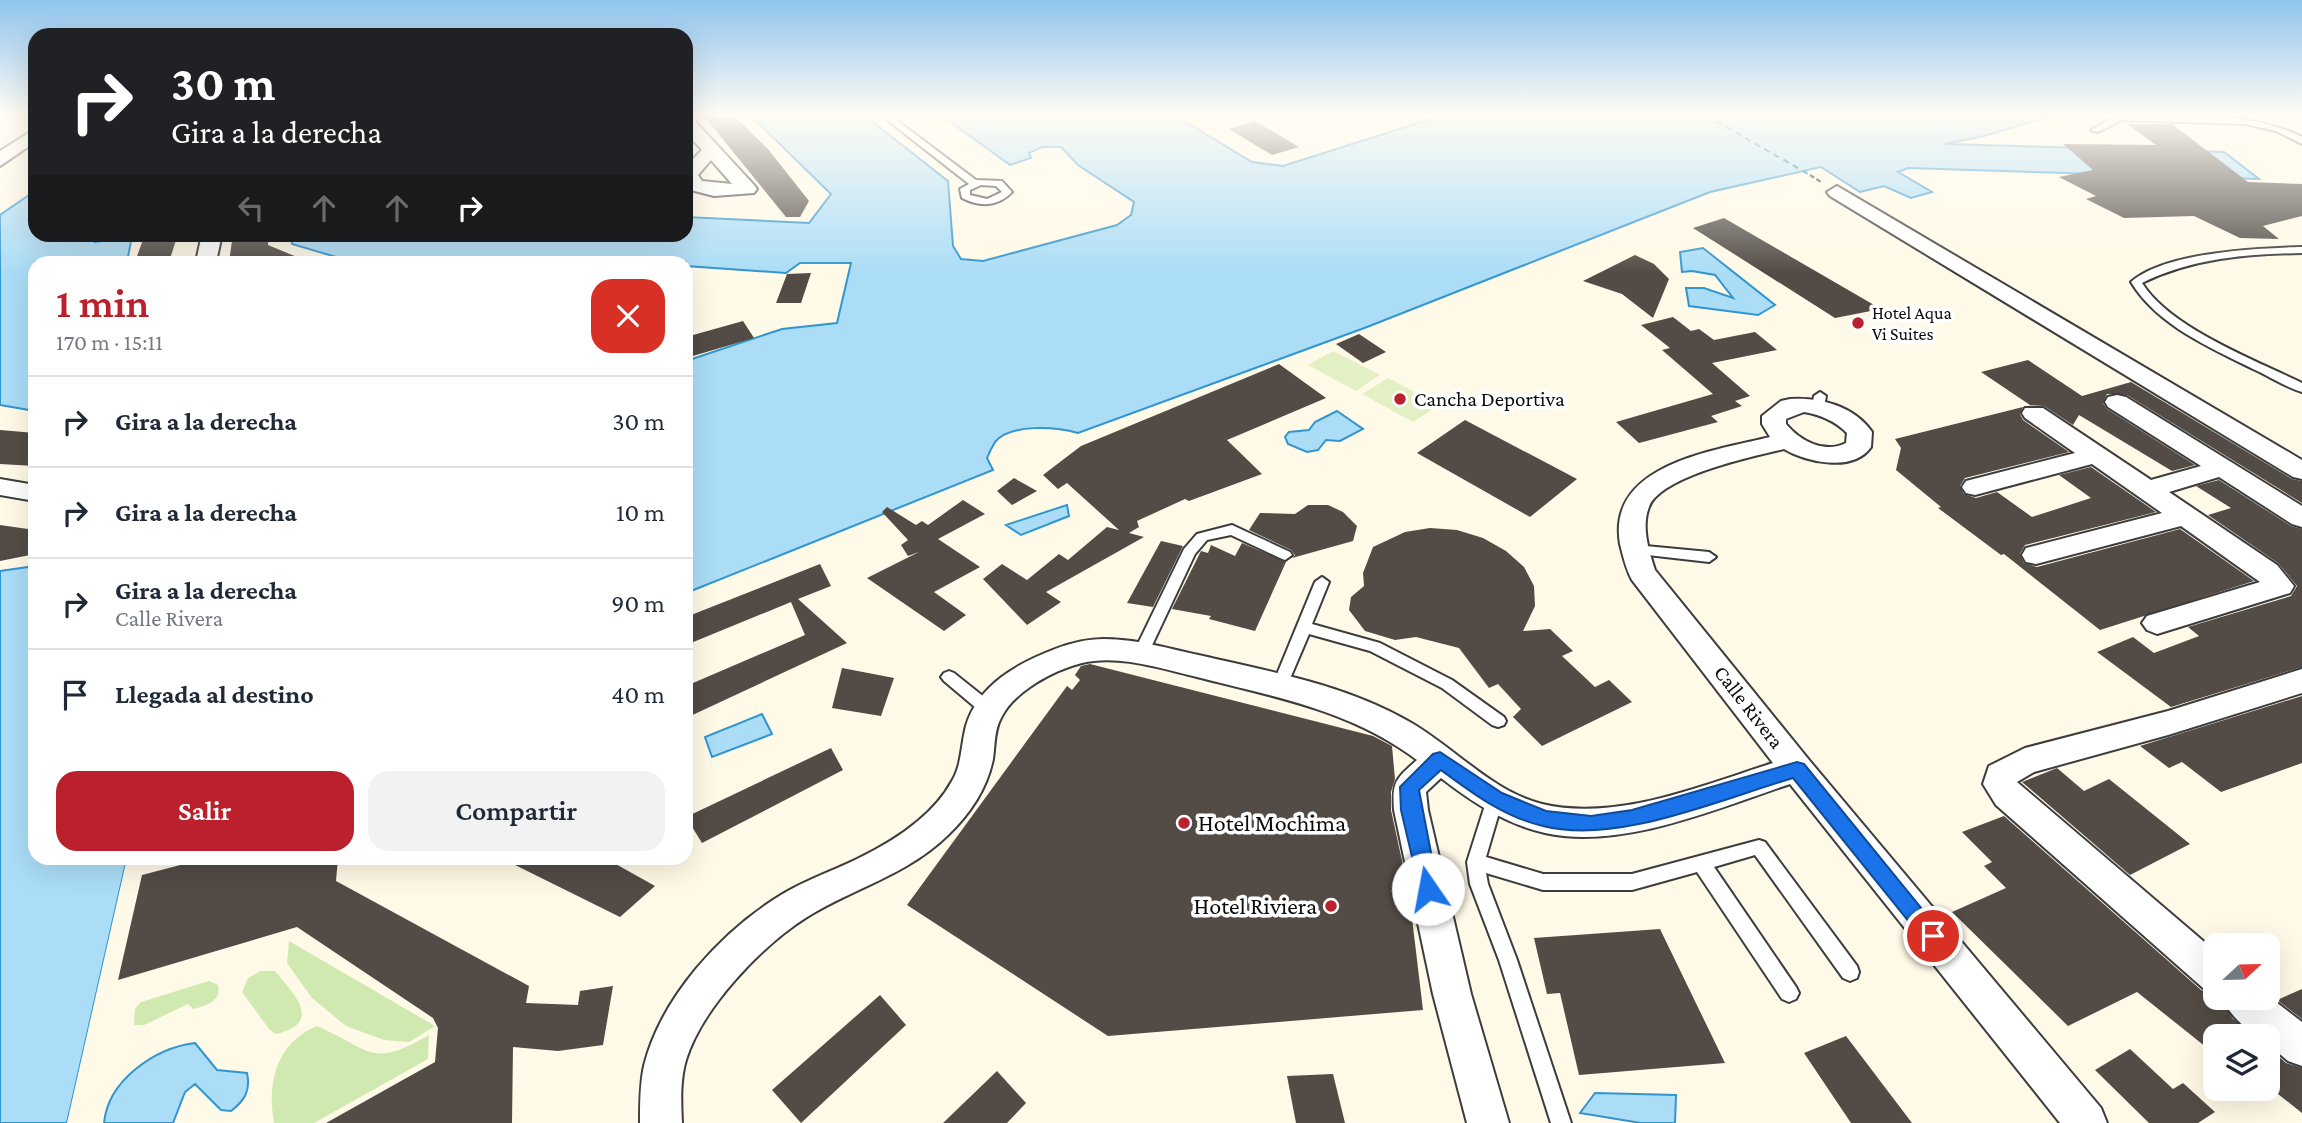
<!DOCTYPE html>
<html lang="es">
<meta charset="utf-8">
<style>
:root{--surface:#fff;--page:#f2f2f3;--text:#1f2937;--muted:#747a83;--line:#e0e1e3;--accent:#bb212d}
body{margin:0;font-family:"Crimson Pro",serif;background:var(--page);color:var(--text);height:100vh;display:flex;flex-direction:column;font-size:26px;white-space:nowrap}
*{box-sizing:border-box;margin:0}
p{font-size:23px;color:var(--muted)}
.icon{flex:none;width:38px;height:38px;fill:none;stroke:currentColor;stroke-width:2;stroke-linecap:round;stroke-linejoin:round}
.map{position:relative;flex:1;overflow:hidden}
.side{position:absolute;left:28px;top:256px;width:665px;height:609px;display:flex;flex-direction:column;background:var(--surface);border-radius:21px;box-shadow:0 7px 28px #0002}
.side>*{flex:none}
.guide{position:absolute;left:28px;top:28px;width:665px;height:214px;border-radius:21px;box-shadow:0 7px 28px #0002;background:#202124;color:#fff;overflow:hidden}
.needle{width:46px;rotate:68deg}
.controls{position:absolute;left:2203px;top:933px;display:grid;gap:14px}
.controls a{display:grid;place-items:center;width:77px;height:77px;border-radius:14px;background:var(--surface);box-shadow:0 7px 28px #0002;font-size:35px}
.pin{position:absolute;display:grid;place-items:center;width:60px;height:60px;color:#fff;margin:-30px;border:4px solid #fff;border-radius:50%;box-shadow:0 2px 7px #0007}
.me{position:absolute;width:77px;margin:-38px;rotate:348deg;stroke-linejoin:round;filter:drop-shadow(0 0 5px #0008)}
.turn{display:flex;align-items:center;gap:24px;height:147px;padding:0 28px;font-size:32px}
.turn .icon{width:91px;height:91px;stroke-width:2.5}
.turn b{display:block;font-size:49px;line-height:60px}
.lanes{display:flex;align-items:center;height:66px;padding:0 28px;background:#0003;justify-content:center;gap:35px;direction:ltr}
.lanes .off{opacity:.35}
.round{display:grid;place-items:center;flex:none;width:74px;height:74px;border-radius:21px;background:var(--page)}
.overview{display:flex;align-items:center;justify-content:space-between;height:119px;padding:0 28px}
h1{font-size:42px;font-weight:600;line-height:52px;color:var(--accent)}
.primary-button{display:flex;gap:14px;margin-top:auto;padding:14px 28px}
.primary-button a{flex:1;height:80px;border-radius:21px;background:var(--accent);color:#fff;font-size:28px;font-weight:600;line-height:80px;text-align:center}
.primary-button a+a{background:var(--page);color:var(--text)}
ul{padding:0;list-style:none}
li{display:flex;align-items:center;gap:21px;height:91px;padding:0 28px;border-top:2px solid var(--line)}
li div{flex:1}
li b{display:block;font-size:26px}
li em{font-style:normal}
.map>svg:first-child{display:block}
</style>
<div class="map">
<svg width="2302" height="1123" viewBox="0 0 2302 1123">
<rect width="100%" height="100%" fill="#fff9e7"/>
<!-- green -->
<path fill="#d0e9b1" d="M289,941L435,1026L409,1042L384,1040L346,1026L312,998L287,963Z
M261,971H275C294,994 324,1023 276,1034L269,1029L242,992L248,978Z
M209,981L218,985C222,1001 206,1006 193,1009L188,1004L144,1025H134L135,1009L141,1002Z
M317,1026C372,1050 370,1069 429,1035L428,1059L314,1123H274C267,1083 276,1043 317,1026Z"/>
<!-- pitch -->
<path fill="#e2f0c3" d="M1333,351L1380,375L1356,391L1308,365Z
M1388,378L1439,405L1413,422L1362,394Z"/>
<!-- water -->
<path fill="#abddf7" stroke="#3195cf" stroke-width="2" d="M751,116H865L948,181L953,246L961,259L983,261L1117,225L1131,215L1134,202L1078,165L1061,147H1042L1029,153L1031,158L1010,165L942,116H1176L1252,162L1283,166L1440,116H2051L1984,136L1945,144L2224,152L2259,179L1908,168L1898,172L1932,192L1911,198L1884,186L1860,192L1821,167L1710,192L1367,327L1078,433C1057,427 1011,423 995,442C992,447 989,453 987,458L993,470L686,593V361L782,329L837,323L851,263H800L786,273L686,266V262L588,259L585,262H345L343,259L292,244L291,235L686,234V217L809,223L831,194Z
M35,191V234L96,235L95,242L132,236L127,262H35V411L0,405V215Z
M1703,248L1775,305L1758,315L1689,306L1686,288H1704L1733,298L1715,275L1692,271L1682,272L1680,252Z
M1337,411L1363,429L1340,441L1326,440L1318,450L1307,452L1288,444L1285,437L1289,432L1309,430L1315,422Z
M1067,505L1069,516L1021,535L1006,525Z
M35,566V858H127L67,1123H0V571Z
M762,714L772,734L712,757L705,737Z
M195,1043L217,1070L247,1073C251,1091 244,1101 231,1111L221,1110L195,1084L185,1092L173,1123H104C108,1080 155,1048 195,1043Z
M1595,1093L1676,1095L1675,1123H1641L1580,1113Z"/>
<!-- pier -->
<path fill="#fff9e7" d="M127,858H130L129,862L70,1123H67Z"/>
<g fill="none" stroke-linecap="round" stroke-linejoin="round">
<!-- ferry -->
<path stroke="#13659c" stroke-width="2" stroke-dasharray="6 5" stroke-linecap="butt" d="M1707,116L1810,175"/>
</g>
<!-- building -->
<path fill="#524b46" d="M704,116H734L768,149L809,201L800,217H786Z
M1255,121L1299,147L1272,155L1229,129Z
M2127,124H2172L2248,182L2302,184V216L2263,226L2279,239L2240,238L2194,216L2124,218L2086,199L2096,196L2059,177L2093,170L2063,144L2156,145Z
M1724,218L1881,309L1835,318L1693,228Z
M145,234H178L169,262H135Z
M233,234H269L268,245L309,262H229Z
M1635,255L1654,264L1669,279L1653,318L1622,294L1583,281Z
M811,273L801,303H776L787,274Z
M1673,317L1691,331L1699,329L1714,340L1755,332L1777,350L1712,363L1750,396L1735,401L1742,406L1711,416L1718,422L1639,443L1616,422L1713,394L1662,350L1670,348L1641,325Z
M743,321L754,338L686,358V337Z
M1359,334L1386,352L1363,363L1336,344Z
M2028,360L2082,396L2131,382L2292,479L2302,481V503L2127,395L2107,394L2103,403L2107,409L2195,465L2172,471L2079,415L2073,425L2044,406L2027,405H2030L1981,372Z
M1279,364L1326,398L1227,440L1262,474L1189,501L1185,499L1137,521L1139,527L1129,533L1144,537L1046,592L1061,602L1027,625L983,579L1002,564L1027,580L1059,554L1068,560L1107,527L1119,530L1067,483L1058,489L1043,475L1081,446Z
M2023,407L2020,414L2023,420L2069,452L1965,478L1960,486L1964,494L1976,498L1997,492L2032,517L2091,498L2059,475L2091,467L2156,512L2025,545L2020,554L2024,563L2037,567L2180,529L2254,581L2100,630L2004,554L2001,555L1938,508L1941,507L1896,470L1901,448L1895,439Z
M1465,420L1577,479L1530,517L1417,453Z
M0,430L35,433V466L0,464Z
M1014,478L1037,491L1012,505L997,491Z
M2219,480L2291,526L2302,529V667L2171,707L2097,652L2133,637L2154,653L2199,636L2188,627L2291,596L2297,586L2278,563L2208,515L2231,508L2196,486Z
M963,500L985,514L938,539L980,567L934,592L966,615L944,631L867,578L919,552L908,556L901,545L908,540L882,512L887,507L916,525L922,521L928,525Z
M1308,505H1328L1343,512L1357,526L1353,541L1292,558L1295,555L1291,550L1249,530L1260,513L1295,514Z
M0,525L35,530V554L0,561Z
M1430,528L1457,530L1483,538L1506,551L1524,567L1534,586L1535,606L1523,631L1550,629L1573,651L1562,656L1595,687L1609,680L1632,702L1542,746L1513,717L1521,709L1498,684L1489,688L1459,648L1416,637L1395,640L1365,631L1349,610L1351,597L1364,586L1363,573L1373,547L1405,532Z
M1161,541L1183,546L1153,607L1127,603Z
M1242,543L1286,562L1255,631L1209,619L1211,616L1172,609L1201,551L1208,553L1211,545L1235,556Z
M820,564L831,586L798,599L847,643L686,718V686L805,635L791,602L686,645V617Z
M1090,664L1373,736L1392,746L1395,779L1391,792V810L1409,893L1423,1010L1108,1036L907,905L1067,686L1072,690L1080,680L1075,675L1081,666Z
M842,668L894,678L881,716L832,708Z
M2302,696V763L2221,792L2182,762L2169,768L2140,746Z
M831,748L843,770L702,843L686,817Z
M2057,768L2084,791L2109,779L2190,844L2130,875L2022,782Z
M2004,816L2201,990L2220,998L2233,1019L2256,1036H2216V1055L2137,992L2068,1026L1952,912L2006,888L1984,866L1992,862L1962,832Z
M207,858H338L336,881L529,986L526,1003L578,1005L580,991L613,986L603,1045L558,1051L513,1047L512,1123H326L435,1062L438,1028L433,1018L297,927L118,980L142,875Z
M501,858H605L655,886L620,917Z
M1660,929L1725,1063L1579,1075L1560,993L1547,994L1534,938Z
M2302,989V1019L2277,1000Z
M880,995L906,1025L801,1123L772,1090Z
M1846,1036L1912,1123H1851L1804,1053Z
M2268,1047L2286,1063L2302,1068V1113L2268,1086Z
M2130,1049L2173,1089L2183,1083L2215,1112L2198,1123H2149L2095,1070Z
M997,1071L1026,1103L1007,1123H943Z
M1333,1074L1345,1123H1296L1287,1076Z"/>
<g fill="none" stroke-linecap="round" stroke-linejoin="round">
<!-- service casing -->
<g stroke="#3d3d3d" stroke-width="4">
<path id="service" d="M882,116H891L976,180L1002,181L1012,192C998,207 979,207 962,198L960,189L969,184ZM981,185L996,186L1002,192L987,199L970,195V190Z
M2116,116C2177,116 2246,109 2302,137V144L2276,131L2245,124L2122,120L2098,132L2091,130Z
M2302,247V253C2247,254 2192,258 2142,283C2170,328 2255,360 2302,383V392C2285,387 2269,376 2253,369C2209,347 2157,325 2131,282C2165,252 2257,248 2302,247Z
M1820,392L1826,396L1824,407L1818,411L1812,407L1814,396Z
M1232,525L1290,552L1292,555L1285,560L1280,558L1231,535L1207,540L1195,554L1146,658H1136L1133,654L1184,549L1197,534Z
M1635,545L1709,552L1716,557L1709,562L1630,553L1628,550L1630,547Z
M1322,577L1329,582L1312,624L1380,643L1452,680L1504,717L1506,721L1504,725L1498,727L1492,725L1442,688L1370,651L1309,634L1286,688H1276L1273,684L1315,582Z
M949,671L954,673L994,705L996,709L994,713L988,715L982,713L944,681L941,677L944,673Z
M1495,792L1501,794L1503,799L1486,857L1543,874H1632L1759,840L1765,842L1857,966L1859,972L1857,978L1850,981L1843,978L1755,855L1714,867L1796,987L1799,993L1796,999L1789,1002L1782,999L1697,872L1632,890H1543L1486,873L1488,884L1517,960L1571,1123H1551L1499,960L1470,884L1467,862L1487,799L1489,794Z"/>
</g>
<!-- minor casing -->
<g stroke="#3d3d3d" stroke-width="4">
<path id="minor" d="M686,117L692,118L754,185L757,189L754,193L714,196L687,189L686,166L702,150L686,133ZM711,160L732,184L702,181L698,175Z
M35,129V142L0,166V151Z
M1837,186L2302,460V479L2293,477L1830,196L1827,192Z
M202,234H222L216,262H196Z
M2117,395L2126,397L2302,506V527L2292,524L2219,477L2169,492L2277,565L2294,586L2290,593L2157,634L2147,630L2142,623L2147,616L2260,582L2181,526L2036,564L2026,562L2022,555L2026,548L2162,513L2092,464L1975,495L1966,493L1962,487L1966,481L2075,453L2025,418L2022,413L2025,408H2043L2151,480L2201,466L2108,407L2105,402L2108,397Z
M1790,399C1820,397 1854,406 1872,432L1871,447C1853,473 1806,462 1784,449C1754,456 1660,476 1649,507C1641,527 1649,551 1655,570L1809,760L2101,1108L2107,1123H2060L1790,784C1718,808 1622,850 1545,833C1505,824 1472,802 1441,778L1426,792L1428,810L1471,994L1509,1123H1467L1433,994L1394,810C1392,781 1396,779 1417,760C1350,710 1275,697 1197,677C1162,669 1119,654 1082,663C1054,670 1014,691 1001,718C994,730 995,746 993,759C987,789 969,815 948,835C907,875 854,888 807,917C761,946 702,1008 686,1060C680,1080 681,1102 682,1123H640C640,1104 640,1084 644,1066C661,997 722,931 781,895C805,880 833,871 859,858C894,841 933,816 952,781C962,765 961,744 966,726C978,685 1018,663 1055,649C1071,643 1087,639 1104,639C1138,639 1170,649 1203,656C1273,672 1345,685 1408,721C1453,746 1491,791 1542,804C1617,822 1703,785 1773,763L1632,580C1626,569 1623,556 1620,544C1606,464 1714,451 1770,437L1762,424V416L1781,401ZM1804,412C1821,415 1835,421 1847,433L1846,443C1825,454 1800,441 1786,424V419Z
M0,479L35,485V501L0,495Z
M2302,669V693L2168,735L2034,772L2017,782L2216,952V993L2203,988L1996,805L1983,784L1989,766L2025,748L2168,711Z
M2268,996L2302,1022V1066L2288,1061L2268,1044V1036C2249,1036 2229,1014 2222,998Z"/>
</g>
<!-- path -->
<path stroke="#2c2c2c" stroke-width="2.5" stroke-dasharray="5 2.5" stroke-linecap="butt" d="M1810,175L1821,182"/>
<!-- service -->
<use href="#service" fill="#fff" fill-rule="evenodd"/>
<!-- minor -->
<use href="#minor" fill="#fff" fill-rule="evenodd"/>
</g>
<!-- sky -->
<linearGradient id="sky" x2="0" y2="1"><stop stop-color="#8fc4ee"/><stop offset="0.42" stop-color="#fffcf4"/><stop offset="1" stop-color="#fffcf4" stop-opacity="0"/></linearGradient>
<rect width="2302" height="273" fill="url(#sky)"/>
<!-- route -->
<path fill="#1a73e8" stroke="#114b97" stroke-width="2" d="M1440,752L1502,793L1546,811L1591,816L1632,810L1797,762L1804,764L1944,936L1940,943L1933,945L1926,943L1793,778C1721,799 1617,845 1543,826C1504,817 1472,793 1441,770L1419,790L1438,889L1435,895L1428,898L1421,895L1401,810L1400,787L1433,754Z"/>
<!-- markers -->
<g fill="#bb212d" stroke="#fff" stroke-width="2.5">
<circle cx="1858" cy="323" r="7"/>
<circle cx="1400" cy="399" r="7"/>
<circle cx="1184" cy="823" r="7"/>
<circle cx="1331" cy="906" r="7"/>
</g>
<g text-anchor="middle" stroke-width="7" stroke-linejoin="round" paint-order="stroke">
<!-- far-poi labels -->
<g font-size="18" fill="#0a0a0a" stroke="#fff" text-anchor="start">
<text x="1872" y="319">Hotel Aqua<tspan x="1872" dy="21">Vi Suites</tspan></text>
</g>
<!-- poi labels -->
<g font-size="21" fill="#0a0a0a" stroke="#fff" text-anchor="start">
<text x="1414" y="406">Cancha Deportiva</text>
</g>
<!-- street labels -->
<g font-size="21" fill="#0a0a0a" stroke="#fff">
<text transform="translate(1749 707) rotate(52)" y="7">Calle Rivera</text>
</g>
<!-- near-poi labels -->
<g font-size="24" fill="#0a0a0a" stroke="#fff" text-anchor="start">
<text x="1198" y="831">Hotel Mochima</text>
<text x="1317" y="914" text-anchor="end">Hotel Riviera</text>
</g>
</g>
</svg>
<div class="controls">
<a><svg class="needle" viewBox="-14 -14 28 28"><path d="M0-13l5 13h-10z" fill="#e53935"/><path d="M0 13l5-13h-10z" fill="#747a83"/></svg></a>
<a><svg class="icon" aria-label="layers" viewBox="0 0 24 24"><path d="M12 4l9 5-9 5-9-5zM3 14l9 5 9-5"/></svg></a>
</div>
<div class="pin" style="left:1933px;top:936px;background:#d93025"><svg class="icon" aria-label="arrive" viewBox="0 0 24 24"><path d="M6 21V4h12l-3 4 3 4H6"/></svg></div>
<svg class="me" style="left:1428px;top:889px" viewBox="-20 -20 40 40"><circle r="19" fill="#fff"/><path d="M0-13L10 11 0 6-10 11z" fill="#1a73e8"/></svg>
<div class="guide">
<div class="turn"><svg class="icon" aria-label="right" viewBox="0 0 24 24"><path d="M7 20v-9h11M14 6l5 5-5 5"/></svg><div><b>30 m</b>Gira a la derecha</div></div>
<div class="lanes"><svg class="icon off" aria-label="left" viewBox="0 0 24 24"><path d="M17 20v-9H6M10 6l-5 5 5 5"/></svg><svg class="icon off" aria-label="ahead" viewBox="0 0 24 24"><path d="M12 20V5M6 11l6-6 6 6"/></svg><svg class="icon off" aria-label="ahead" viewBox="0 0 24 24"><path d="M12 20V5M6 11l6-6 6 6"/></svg><svg class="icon" aria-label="right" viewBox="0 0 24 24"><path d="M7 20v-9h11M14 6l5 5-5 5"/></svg></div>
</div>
<section class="side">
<div class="overview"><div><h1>1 min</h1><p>170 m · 15:11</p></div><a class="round" style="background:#d93025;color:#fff"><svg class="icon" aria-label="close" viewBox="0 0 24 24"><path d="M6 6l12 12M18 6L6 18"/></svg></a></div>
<ul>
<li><svg class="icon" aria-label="right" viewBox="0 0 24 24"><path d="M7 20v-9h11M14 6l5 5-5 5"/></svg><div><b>Gira a la derecha</b></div><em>30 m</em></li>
<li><svg class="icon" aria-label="right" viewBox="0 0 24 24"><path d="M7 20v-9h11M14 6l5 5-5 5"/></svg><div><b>Gira a la derecha</b></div><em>10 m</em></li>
<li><svg class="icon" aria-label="right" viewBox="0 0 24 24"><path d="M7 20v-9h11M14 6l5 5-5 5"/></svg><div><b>Gira a la derecha</b><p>Calle Rivera</p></div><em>90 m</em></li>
<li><svg class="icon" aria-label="arrive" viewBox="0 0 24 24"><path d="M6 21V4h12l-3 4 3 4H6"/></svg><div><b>Llegada al destino</b></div><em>40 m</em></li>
</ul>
<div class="primary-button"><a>Salir</a><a>Compartir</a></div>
</section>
</div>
